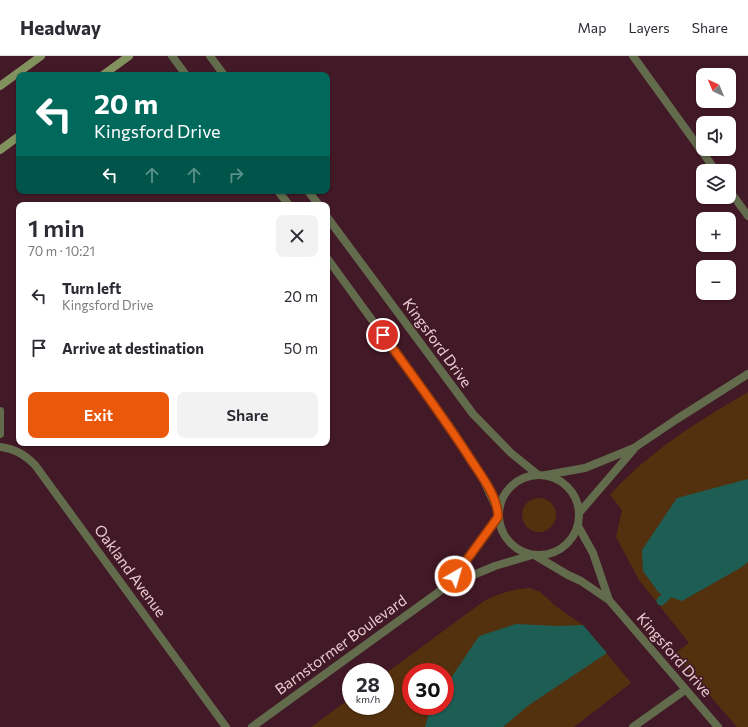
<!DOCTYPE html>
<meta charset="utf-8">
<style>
:root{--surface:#fff;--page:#f2f2f3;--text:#2b2b33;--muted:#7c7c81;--line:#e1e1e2;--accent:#ea580c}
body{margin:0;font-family:Commissioner,sans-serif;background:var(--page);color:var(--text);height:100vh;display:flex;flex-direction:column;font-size:15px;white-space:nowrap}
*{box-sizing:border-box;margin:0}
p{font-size:13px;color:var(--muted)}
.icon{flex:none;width:22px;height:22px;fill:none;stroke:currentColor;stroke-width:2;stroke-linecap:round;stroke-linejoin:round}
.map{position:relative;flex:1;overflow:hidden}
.sheet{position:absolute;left:16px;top:146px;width:314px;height:244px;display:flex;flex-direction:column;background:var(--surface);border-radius:8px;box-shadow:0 1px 3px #0004}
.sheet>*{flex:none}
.guide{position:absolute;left:16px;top:16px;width:314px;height:122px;border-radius:8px;box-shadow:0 1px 3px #0004;background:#00695c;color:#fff;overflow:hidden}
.needle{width:26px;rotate:316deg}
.controls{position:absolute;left:696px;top:12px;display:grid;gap:8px}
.controls a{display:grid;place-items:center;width:40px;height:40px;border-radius:8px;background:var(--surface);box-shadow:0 1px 3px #0004;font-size:20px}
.speed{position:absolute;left:342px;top:607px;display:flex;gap:8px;font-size:20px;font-weight:700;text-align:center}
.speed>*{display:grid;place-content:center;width:52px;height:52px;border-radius:50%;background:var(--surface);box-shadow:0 1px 3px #0004;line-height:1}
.speed small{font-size:10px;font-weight:400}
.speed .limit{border:6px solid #d22;background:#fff;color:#111}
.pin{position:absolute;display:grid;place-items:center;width:34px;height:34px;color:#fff;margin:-17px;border:2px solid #fff;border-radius:50%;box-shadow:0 1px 4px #0007}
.me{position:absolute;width:44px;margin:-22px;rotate:38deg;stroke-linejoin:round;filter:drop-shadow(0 0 3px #0008)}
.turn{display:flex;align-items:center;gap:14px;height:84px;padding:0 12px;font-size:18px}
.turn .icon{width:52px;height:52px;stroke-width:2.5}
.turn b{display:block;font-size:28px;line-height:34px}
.lanes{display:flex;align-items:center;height:38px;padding:0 12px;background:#0003;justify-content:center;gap:20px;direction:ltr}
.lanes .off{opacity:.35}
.round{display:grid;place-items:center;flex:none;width:42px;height:42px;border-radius:8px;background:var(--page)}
.headline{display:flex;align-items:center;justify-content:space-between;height:68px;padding:0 12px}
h1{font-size:24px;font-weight:600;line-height:30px}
.primary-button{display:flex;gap:8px;margin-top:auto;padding:8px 12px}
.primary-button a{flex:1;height:46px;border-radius:8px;background:var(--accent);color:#fff;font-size:16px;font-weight:600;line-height:46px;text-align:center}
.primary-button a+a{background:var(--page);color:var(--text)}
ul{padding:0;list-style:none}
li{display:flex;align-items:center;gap:12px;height:52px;padding:0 12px}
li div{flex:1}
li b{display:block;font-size:15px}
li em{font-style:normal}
header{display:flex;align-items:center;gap:24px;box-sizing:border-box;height:56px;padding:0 20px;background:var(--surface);border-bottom:1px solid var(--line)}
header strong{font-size:19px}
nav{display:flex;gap:22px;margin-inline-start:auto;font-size:14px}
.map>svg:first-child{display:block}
</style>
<header>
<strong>Headway</strong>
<nav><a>Map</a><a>Layers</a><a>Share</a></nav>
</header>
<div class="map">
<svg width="748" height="671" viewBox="0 0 748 671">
<rect width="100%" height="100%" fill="#421926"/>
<!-- green -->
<path fill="#53310e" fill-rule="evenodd" d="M748,336V671H737L674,598L689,587L639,524L616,481L622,454L610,439C648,396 699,365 748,336Z
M522 459a17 17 0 1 1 34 0a17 17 0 1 1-34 0Z
M530,532L540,536L557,551L583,569L631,627L574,671H311L351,642V650H385V618L484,545C501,537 512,533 530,532ZM411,616H445V650H411Z"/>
<!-- water -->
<path fill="#1e5d54" d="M748,423V506L742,511L682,545L659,537L643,515L642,494L677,442Z
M516,568L558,570L583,569L607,597L529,649L503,671H425L431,650H445V631L479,580Z"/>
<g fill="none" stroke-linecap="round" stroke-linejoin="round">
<!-- stream -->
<path stroke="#1e5d54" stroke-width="9" d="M661,545L676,531"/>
<!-- service -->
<path stroke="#626c4d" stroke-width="8" d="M0,355V378"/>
<!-- minor -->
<path stroke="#626c4d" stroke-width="8" d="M633,0L716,115
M729,134L748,160
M0,391C15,393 24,398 35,409L226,671
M546,419L585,412L634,392L677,363L748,318
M579,457L634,393
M447,530L498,461
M252,671L447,530L495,510L532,499
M633,671L685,634"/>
<!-- tertiary -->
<path stroke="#626c4d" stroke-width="8" d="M172,0L186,19
M210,0L224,19
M278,135L289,149
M308,135L319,149
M327,161L473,358L511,397L537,418
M327,202L452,374L482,421L498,455
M499 459a40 40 0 1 1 80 0a40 40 0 1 1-80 0Z
M578,470L593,497L609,544
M536,500L568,519L581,525L609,544L718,671"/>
<!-- secondary -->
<path stroke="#82925f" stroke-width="8" d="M103,19L129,0
M0,30L41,0
M0,94L19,80"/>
</g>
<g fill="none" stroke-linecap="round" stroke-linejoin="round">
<!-- route casing -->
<g stroke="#983908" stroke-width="10">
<path id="route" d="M383,279C414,321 445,363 473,407C483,422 498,442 498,461L455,520"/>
</g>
<!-- route -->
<use href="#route" stroke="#ea580c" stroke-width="7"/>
</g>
<g text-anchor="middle" stroke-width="3.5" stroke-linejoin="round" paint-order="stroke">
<!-- street labels -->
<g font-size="15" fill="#e8ccd2" stroke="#421926">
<text transform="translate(437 287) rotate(54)" y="5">Kingsford Drive</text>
<text transform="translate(130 515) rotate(54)" y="5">Oakland Avenue</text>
<text transform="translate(341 589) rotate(-36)" y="5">Barnstormer Boulevard</text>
<text transform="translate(674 599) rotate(49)" y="5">Kingsford Drive</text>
</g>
</g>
</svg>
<div class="controls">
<a><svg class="needle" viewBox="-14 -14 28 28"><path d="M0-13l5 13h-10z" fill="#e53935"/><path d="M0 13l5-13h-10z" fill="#7c7c81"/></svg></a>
<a><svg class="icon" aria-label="sound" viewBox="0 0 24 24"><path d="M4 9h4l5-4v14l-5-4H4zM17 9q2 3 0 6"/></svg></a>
<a><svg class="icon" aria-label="layers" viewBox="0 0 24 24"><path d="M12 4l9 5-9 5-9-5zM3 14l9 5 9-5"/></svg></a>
<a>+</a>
<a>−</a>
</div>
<div class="speed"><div>28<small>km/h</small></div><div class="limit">30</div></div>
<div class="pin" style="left:383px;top:279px;background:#d93025"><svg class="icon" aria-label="arrive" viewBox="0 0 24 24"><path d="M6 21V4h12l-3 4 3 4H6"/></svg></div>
<svg class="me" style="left:455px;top:520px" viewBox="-20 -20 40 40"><circle r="17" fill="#ea580c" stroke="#fff" stroke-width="3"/><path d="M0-11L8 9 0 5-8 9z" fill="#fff"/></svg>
<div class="guide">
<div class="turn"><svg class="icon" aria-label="left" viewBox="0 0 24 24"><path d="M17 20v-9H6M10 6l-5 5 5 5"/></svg><div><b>20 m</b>Kingsford Drive</div></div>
<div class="lanes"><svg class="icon" aria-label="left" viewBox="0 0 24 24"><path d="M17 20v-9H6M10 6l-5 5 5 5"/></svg><svg class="icon off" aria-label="ahead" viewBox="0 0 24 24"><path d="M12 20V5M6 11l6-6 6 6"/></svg><svg class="icon off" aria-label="ahead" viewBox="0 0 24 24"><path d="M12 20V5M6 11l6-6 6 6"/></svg><svg class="icon off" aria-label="right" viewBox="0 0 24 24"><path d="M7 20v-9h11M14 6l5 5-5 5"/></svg></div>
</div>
<section class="sheet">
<div class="headline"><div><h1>1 min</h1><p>70 m · 10:21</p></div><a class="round"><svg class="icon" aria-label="close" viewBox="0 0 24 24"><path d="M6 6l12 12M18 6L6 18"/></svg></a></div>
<ul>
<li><svg class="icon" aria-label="left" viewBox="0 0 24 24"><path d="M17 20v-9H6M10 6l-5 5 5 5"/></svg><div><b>Turn left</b><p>Kingsford Drive</p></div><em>20 m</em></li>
<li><svg class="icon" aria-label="arrive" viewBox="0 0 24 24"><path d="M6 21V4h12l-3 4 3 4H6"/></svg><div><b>Arrive at destination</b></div><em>50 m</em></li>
</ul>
<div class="primary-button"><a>Exit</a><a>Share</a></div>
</section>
</div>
